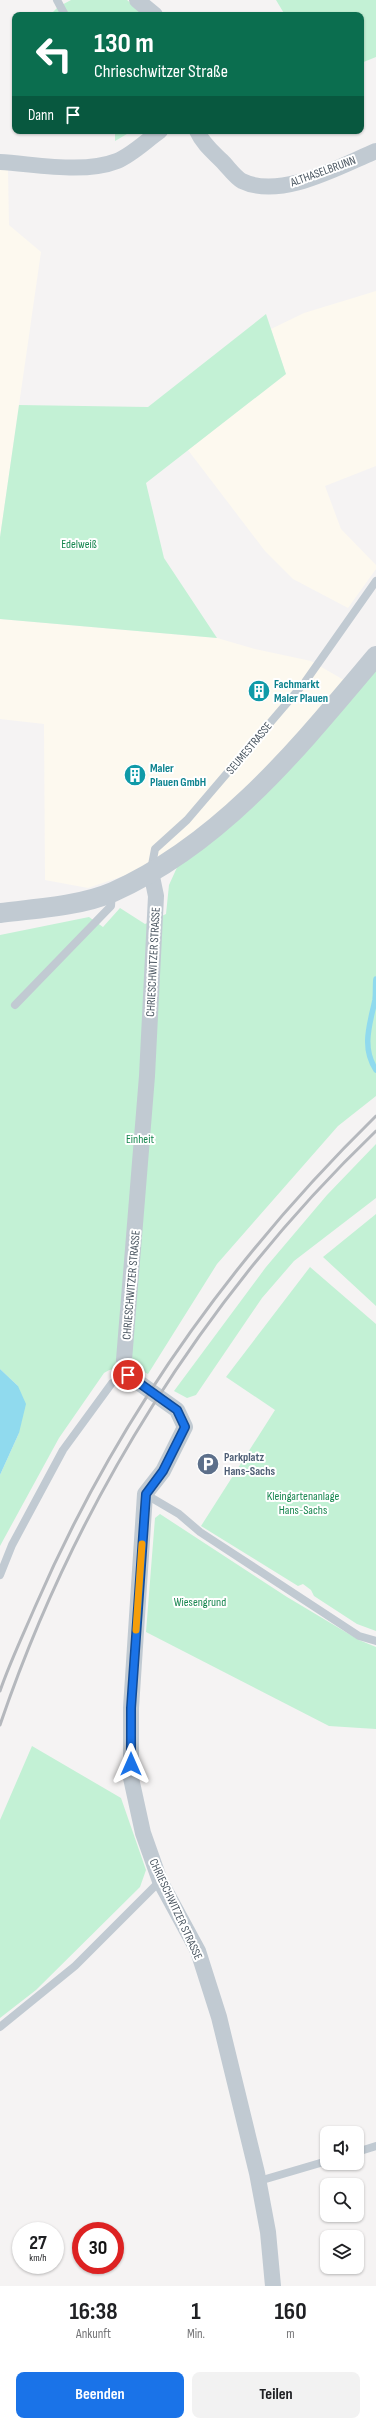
<!DOCTYPE html>
<html lang="de">
<meta charset="utf-8">
<style>
:root{--surface:#fff;--page:#f2f2f2;--text:#202124;--muted:#757577;--accent:#1a73e8}
body{margin:0;font-family:"Sofia Sans Condensed",sans-serif;background:var(--page);color:var(--text);height:100vh;display:flex;flex-direction:column;font-size:15px;white-space:nowrap}
*{box-sizing:border-box;margin:0}
p{font-size:13px;color:var(--muted)}
.icon{flex:none;width:22px;height:22px;fill:none;stroke:currentColor;stroke-width:2;stroke-linecap:round;stroke-linejoin:round}
.map{position:relative;height:2286px;overflow:hidden}
.side{display:flex;flex-direction:column;background:var(--surface);flex:1}
.side>*{flex:none}
.banner{position:absolute;left:12px;top:12px;width:352px;height:122px;border-radius:8px;box-shadow:0 1px 3px #0004;background:#0b6e4f;color:#fff;overflow:hidden}
.controls{position:absolute;left:320px;top:2126px;display:grid;gap:8px}
.controls a{display:grid;place-items:center;width:44px;height:44px;border-radius:8px;background:var(--surface);box-shadow:0 1px 3px #0004;font-size:20px}
.speed{position:absolute;left:12px;top:2222px;display:flex;gap:8px;font-size:20px;font-weight:700;text-align:center}
.speed>*{display:grid;place-content:center;width:52px;height:52px;border-radius:50%;background:var(--surface);box-shadow:0 1px 3px #0004;line-height:1}
.speed small{font-size:10px;font-weight:400}
.speed .limit{border:6px solid #d22;background:#fff;color:#111}
.pin{position:absolute;display:grid;place-items:center;width:34px;height:34px;color:#fff;margin:-17px;border:2px solid #fff;border-radius:50%;box-shadow:0 1px 4px #0007}
.me{position:absolute;width:44px;margin:-22px;rotate:0deg;stroke-linejoin:round;filter:drop-shadow(0 0 3px #0008)}
.turn{display:flex;align-items:center;gap:14px;height:84px;padding:0 16px;font-size:18px}
.turn .icon{width:52px;height:52px;stroke-width:2.5}
.turn b{display:block;font-size:28px;line-height:34px}
.then{display:flex;align-items:center;height:38px;padding:0 16px;background:#0003;gap:8px;font-size:15px}
.eta{display:flex;justify-content:space-evenly;align-items:center;height:68px;text-align:center}
.eta b{font-size:24px;font-weight:700;line-height:28px}
.cta{display:flex;gap:8px;margin-top:auto;padding:8px 16px}
.cta a{flex:1;height:46px;border-radius:8px;background:var(--accent);color:#fff;font-size:16px;font-weight:700;line-height:46px;text-align:center}
.cta a+a{background:var(--page);color:var(--text)}
.map>svg:first-child{display:block}
</style>
<div class="map">
<svg width="376" height="2286" viewBox="0 0 376 2286">
<rect width="100%" height="100%" fill="#f5f3f3"/>
<!-- commercial -->
<path fill="#fdf9ef" d="M0,170H8L9,225L41,252L0,537Z
M376,291V466L325,486L341,529L376,565V569L348,608L293,579L265,551L188,450L286,374L271,329L304,313Z
M0,619L217,638L255,649L311,661L349,683L229,808L144,869L88,888L45,880L44,724L0,719Z"/>
<!-- green -->
<path fill="#c3f1d5" d="M71,0H127L145,15H50L58,7Z
M276,0H376V57L361,63V15H285Z
M115,131H132L115,141Z
M266,314L286,374L146,483L164,558L217,638L0,619V537L19,405L148,407Z
M376,667V1096L338,1126L217,1264L148,1374C134,1366 118,1364 104,1373L59,1438L0,1546V1475L19,1433L18,1386L0,1369V935L89,917L103,927L120,908L145,924L166,914L169,885L179,863Z
M376,1144V1198L294,1261L262,1298L196,1395L187,1398L174,1391L266,1267L327,1195Z
M376,1214V1306L323,1257Z
M310,1267L376,1324V1631L357,1624L314,1596L311,1590L303,1584L298,1586L201,1526L275,1410L226,1377Z
M160,1514L287,1597L359,1640L376,1647V1729L329,1726L146,1632L155,1518Z
M32,1746L121,1798L146,1870L140,1887L36,1990L0,2018V1820Z"/>
<!-- water -->
<path fill="#90daee" d="M0,1369L18,1386L26,1404L19,1433L0,1475Z"/>
<g fill="none" stroke-linecap="round" stroke-linejoin="round">
<!-- stream -->
<path stroke="#90daee" stroke-width="5.5" d="M376,979C375,986 376,993 375,1000C370,1024 361,1047 376,1070"/>
<!-- service -->
<path stroke="#c1cad2" stroke-width="8" d="M57,0L65,15
M151,870L155,849L187,820L305,682L376,581
M15,1005L111,906L112,893
M145,1494L179,1514L200,1532L359,1636L376,1641
M0,1575L12,1545L63,1450L112,1383L128,1375
M0,2027L75,1966L160,1881
M357,2152L376,2146
M259,2181L327,2161"/>
<!-- minor -->
<path stroke="#c1cad2" stroke-width="16" d="M137,0L155,15
M197,131C203,144 213,152 222,161C228,167 235,177 242,181C281,200 340,166 376,151
M0,162C35,164 84,174 117,161C132,155 147,140 160,131
M151,872L156,896L147,1076L124,1360L128,1375L177,1410L185,1427L163,1471L145,1494L131,1708V1778L143,1833L160,1881L198,1951L219,2017L257,2173L268,2232L273,2286"/>
<!-- tertiary -->
<path stroke="#c1cad2" stroke-width="20" d="M0,913C34,909 81,906 113,892C223,843 300,746 376,656"/>
<!-- rail -->
<path stroke="#b5b8bd" stroke-width="3" d="M0,1691C10,1662 23,1635 35,1607C115,1422 232,1257 376,1116
M0,1725C76,1502 206,1294 376,1131"/>
</g>
<g fill="none" stroke-linecap="round" stroke-linejoin="round">
<!-- route casing -->
<g stroke="#114b97" stroke-width="10">
<path id="route" d="M128,1375L177,1410L185,1427L163,1471L146,1494L131,1708V1764"/>
</g>
<!-- route -->
<use href="#route" stroke="#1a73e8" stroke-width="7"/>
<!-- slow -->
<path stroke="#f59e0b" stroke-width="7" d="M136,1630L142,1544"/>
</g>
<!-- icons -->
<defs>
<g id="building-disc" transform="scale(1.15)"><circle r="9.5" fill="#0f9aa8" stroke="#fff"/><path d="M-4-6H4V6H1V3H-1V6H-4ZM-2.5-4.3h1.7v1.8h-1.7ZM.8-4.3h1.7v1.8H.8ZM-2.5-1h1.7V.8h-1.7ZM.8-1h1.7V.8H.8Z" fill="#fff"/></g>
<g id="parking-disc" transform="scale(1.15)"><circle r="9.5" fill="#5c6f8a" stroke="#fff"/><path d="M-3.5-5.5H1a3.5 3.5 0 0 1 0 7H-1V5.5H-3.5ZM-1-3.4V-.6H.8a1.4 1.4 0 0 0 0-2.8Z" fill="#fff"/></g>
</defs>
<g fill-rule="evenodd">
<use href="#building-disc" x="259" y="691"/>
<use href="#building-disc" x="135" y="775"/>
<use href="#parking-disc" x="208" y="1464"/>
</g>
<g text-anchor="middle" stroke-width="4" stroke-linejoin="round" paint-order="stroke">
<!-- street labels -->
<g font-size="12" fill="#4a5661" stroke="#fff">
<text transform="translate(323 171) rotate(-20)" y="4">ALTHASELBRUNN</text>
<text transform="translate(249 748) rotate(-50)" y="4">SEUMESTRASSE</text>
<text transform="translate(153 962) rotate(-87)" y="4">CHRIESCHWITZER STRASSE</text>
<text transform="translate(131 1285) rotate(-85)" y="4">CHRIESCHWITZER STRASSE</text>
<text transform="translate(176 1909) rotate(65)" y="4">CHRIESCHWITZER STRASSE</text>
</g>
<!-- park labels -->
<g font-size="12" fill="#17864f" stroke="#fff">
<text x="79" y="548">Edelweiß</text>
<text x="140" y="1143">Einheit</text>
<text x="303" y="1500">Kleingartenanlage<tspan x="303" dy="14">Hans-Sachs</tspan></text>
<text x="200" y="1606">Wiesengrund</text>
</g>
<!-- culture labels -->
<g font-size="12" font-weight="bold" fill="#0d838f" stroke="#fff" text-anchor="start">
<text x="274" y="688">Fachmarkt<tspan x="274" dy="14">Maler Plauen</tspan></text>
<text x="150" y="772">Maler<tspan x="150" dy="14">Plauen GmbH</tspan></text>
</g>
<!-- service labels -->
<g font-size="12" font-weight="bold" fill="#4e5e75" stroke="#fff" text-anchor="start">
<text x="224" y="1461">Parkplatz<tspan x="224" dy="14">Hans-Sachs</tspan></text>
</g>
</g>
</svg>
<div class="controls">
<a><svg class="icon" aria-label="sound" viewBox="0 0 24 24"><path d="M4 9h4l5-4v14l-5-4H4zM17 9q2 3 0 6"/></svg></a>
<a><svg class="icon" aria-label="search" viewBox="0 0 24 24"><circle cx="10" cy="10" r="6"/><path d="M15 15l6 6"/></svg></a>
<a><svg class="icon" aria-label="layers" viewBox="0 0 24 24"><path d="M12 4l9 5-9 5-9-5zM3 14l9 5 9-5"/></svg></a>
</div>
<div class="speed"><div>27<small>km/h</small></div><div class="limit">30</div></div>
<div class="pin" style="left:128px;top:1375px;background:#d93025"><svg class="icon" aria-label="arrive" viewBox="0 0 24 24"><path d="M6 21V4h12l-3 4 3 4H6"/></svg></div>
<svg class="me" style="left:131px;top:1764px" viewBox="-20 -20 40 40"><path d="M0-17L14 15 0 8-14 15z" fill="#1a73e8" stroke="#fff" stroke-width="4"/></svg>
<div class="banner">
<div class="turn"><svg class="icon" aria-label="left" viewBox="0 0 24 24"><path d="M17 20v-9H6M10 6l-5 5 5 5"/></svg><div><b>130 m</b>Chrieschwitzer Straße</div></div>
<div class="then">Dann<svg class="icon" aria-label="arrive" viewBox="0 0 24 24"><path d="M6 21V4h12l-3 4 3 4H6"/></svg></div>
</div>
</div>
<section class="side">
<div class="eta">
<div><b>16:38</b><p>Ankunft</p></div>
<div><b>1</b><p>Min.</p></div>
<div><b>160</b><p>m</p></div>
</div>
<div class="cta"><a>Beenden</a><a>Teilen</a></div>
</section>
